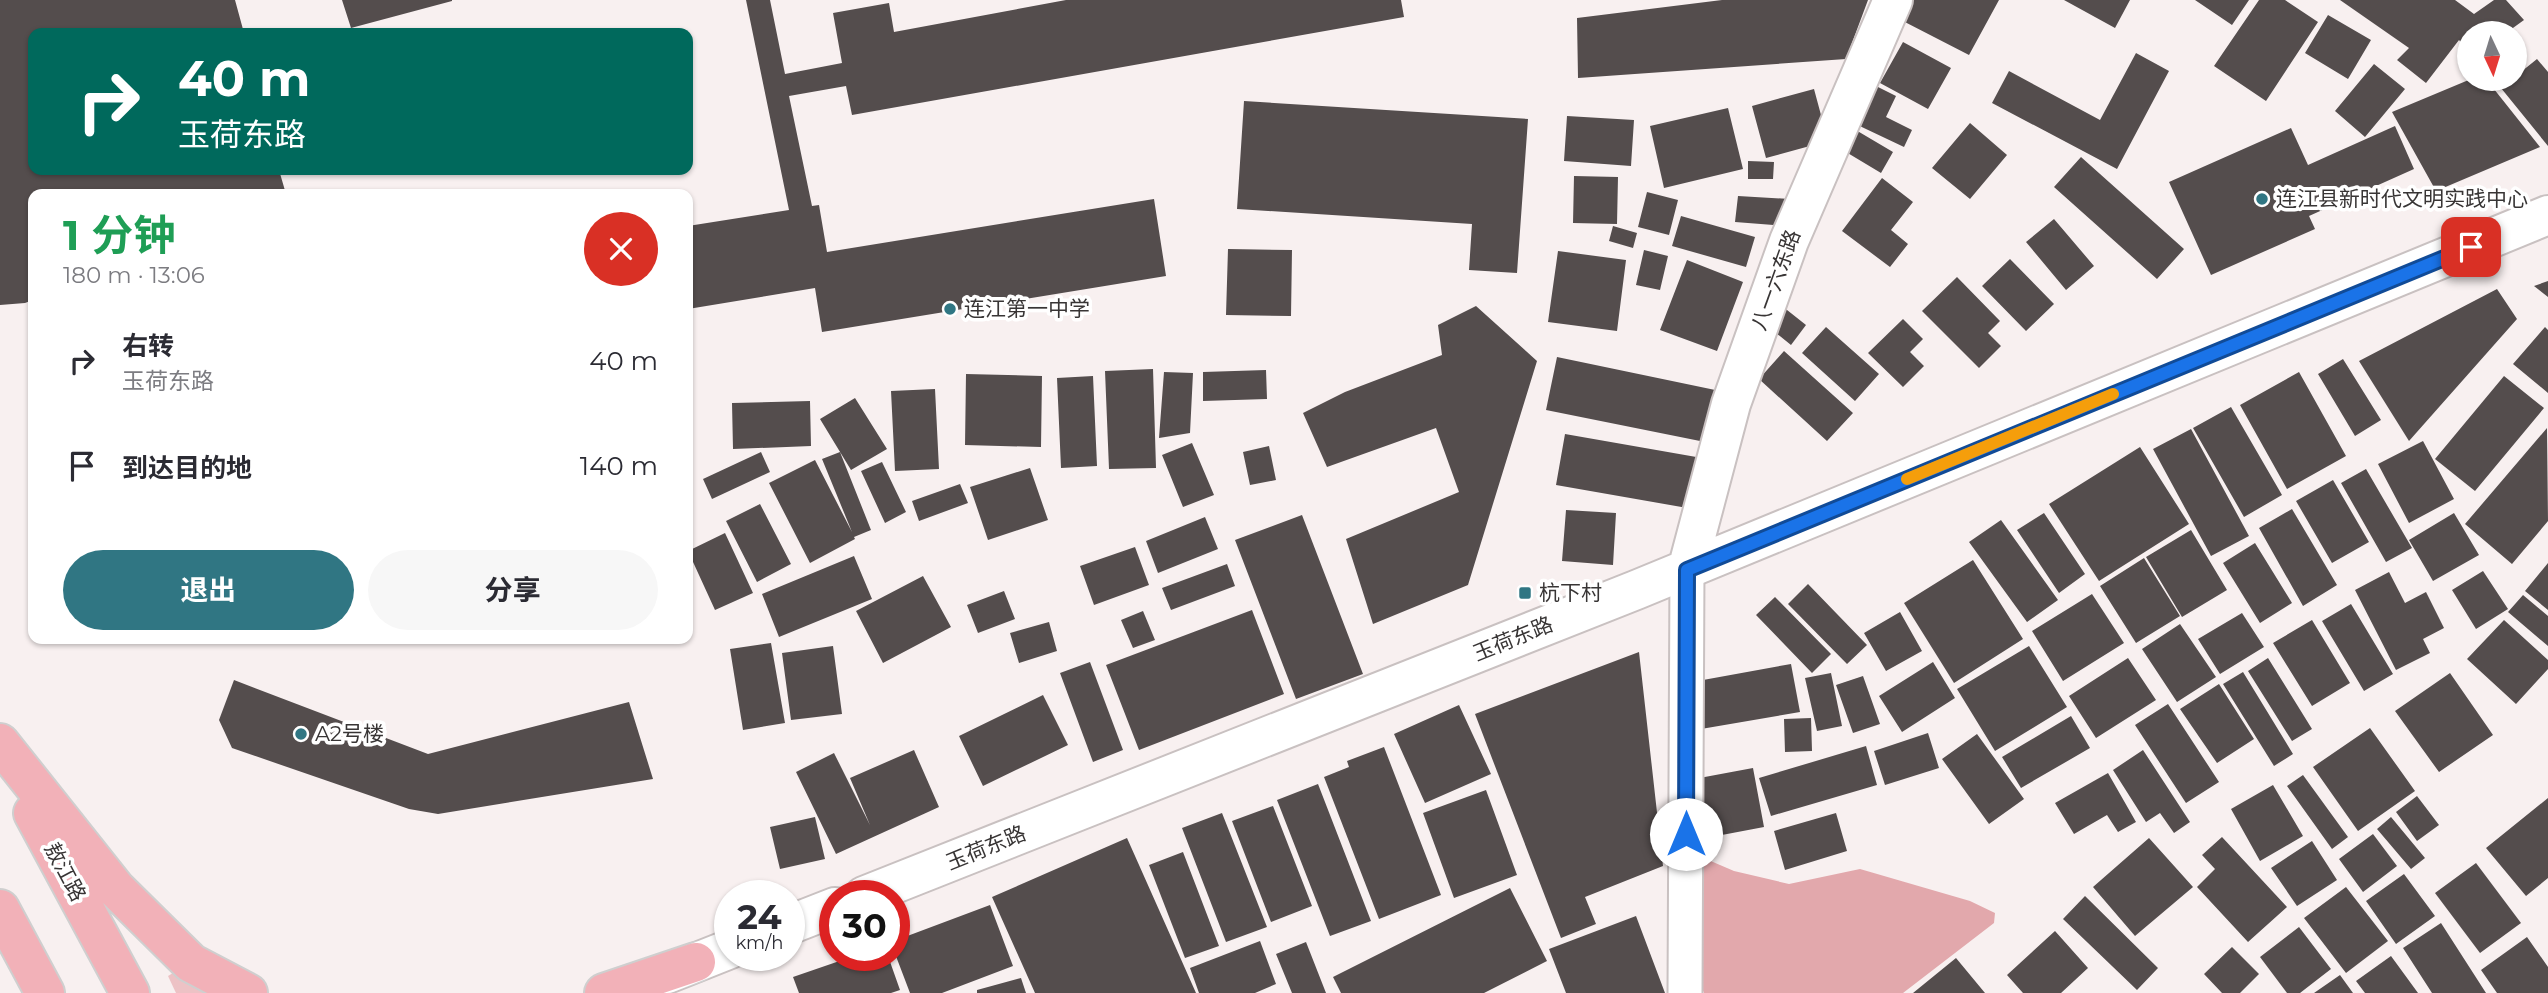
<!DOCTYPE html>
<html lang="zh">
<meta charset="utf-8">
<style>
:root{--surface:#fff;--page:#f7f7f7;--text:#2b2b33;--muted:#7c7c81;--accent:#307683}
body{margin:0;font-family:Montserrat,"Noto Sans SC",sans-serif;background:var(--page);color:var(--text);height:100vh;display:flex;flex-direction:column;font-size:26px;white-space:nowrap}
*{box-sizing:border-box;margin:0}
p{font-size:23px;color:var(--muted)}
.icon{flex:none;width:38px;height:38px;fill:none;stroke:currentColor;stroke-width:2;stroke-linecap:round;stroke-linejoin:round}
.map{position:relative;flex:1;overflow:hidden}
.panel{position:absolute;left:28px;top:189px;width:665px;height:455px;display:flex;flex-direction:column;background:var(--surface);border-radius:14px;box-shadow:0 2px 5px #0004}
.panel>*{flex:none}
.hud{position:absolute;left:28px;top:28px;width:665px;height:147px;border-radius:14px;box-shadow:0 2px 5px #0004;background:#00695c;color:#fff;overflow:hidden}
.needle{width:46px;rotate:176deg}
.controls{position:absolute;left:2457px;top:21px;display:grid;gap:14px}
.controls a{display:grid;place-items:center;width:70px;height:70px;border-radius:50%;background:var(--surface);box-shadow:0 2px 5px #0004;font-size:35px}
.speed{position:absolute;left:714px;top:880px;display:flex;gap:14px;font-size:35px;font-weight:700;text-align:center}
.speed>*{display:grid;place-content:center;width:91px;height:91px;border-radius:50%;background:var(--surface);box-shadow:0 2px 5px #0004;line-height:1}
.speed small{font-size:18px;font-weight:400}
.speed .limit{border:10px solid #d22;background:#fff;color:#111}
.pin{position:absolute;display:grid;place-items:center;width:60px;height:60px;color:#fff;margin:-30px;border-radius:14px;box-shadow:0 4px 10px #0006}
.me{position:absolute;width:77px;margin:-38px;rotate:0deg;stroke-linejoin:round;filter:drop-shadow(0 0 5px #0008)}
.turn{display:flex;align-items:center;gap:24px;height:147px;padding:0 35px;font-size:32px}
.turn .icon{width:91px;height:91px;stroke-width:2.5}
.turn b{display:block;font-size:49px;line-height:60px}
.round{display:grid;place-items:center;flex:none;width:74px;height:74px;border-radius:37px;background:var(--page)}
.headline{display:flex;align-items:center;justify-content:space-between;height:119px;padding:0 35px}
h1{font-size:42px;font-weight:700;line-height:52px;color:#1e9e55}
.primary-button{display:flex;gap:14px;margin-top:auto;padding:14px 35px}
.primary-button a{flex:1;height:80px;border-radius:42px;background:var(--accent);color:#fff;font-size:28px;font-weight:700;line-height:80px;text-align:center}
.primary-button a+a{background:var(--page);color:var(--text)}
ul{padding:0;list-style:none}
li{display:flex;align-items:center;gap:21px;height:105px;padding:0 35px}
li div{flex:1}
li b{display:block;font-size:26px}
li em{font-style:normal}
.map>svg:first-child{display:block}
</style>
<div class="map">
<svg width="2548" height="993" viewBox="0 0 2548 993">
<rect width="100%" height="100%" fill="#f8f0f0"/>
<!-- green -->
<path fill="#edc2c5" d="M178,970L219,993H176L168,976Z"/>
<!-- forest -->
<path fill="#e2a8ac" d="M1706,859L1734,871L1789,884L1860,869L1970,901L1995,913L1994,923L1903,993H1704L1695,972L1693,880Z"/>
<!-- building -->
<path fill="#544d4d" d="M0,0H235L244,33H33V170H279L286,194H33V300L25,303L0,305Z
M342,0H452V1L351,28Z
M746,0H770L785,74L842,63L833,13L889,3L894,32L1066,0H1401L1404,17L852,115L846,86L789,96L812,206L819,205L827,252L1154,199L1166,276L822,332L815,288L688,309V226L789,210Z
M1722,0H1868L1846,59L1578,78L1577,18Z
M1909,0H1999L1969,55L1899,19Z
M2064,0H2130L2115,28Z
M2195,0H2249L2232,25Z
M2259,0H2285L2318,22L2266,101L2214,66Z
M2340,0H2455L2474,14L2494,0H2506L2524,20L2506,33H2469V51L2459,40L2426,83L2397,60L2409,48Z
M2328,15L2371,40L2348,79L2305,53Z
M1903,42L1951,68L1928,109L1880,83Z
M2136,53L2169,71L2117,169L1992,103L2009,71L2100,120Z
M2537,59L2548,72V146L2501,88Z
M2374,64L2405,89L2365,137L2335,111Z
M2471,79H2486L2540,147L2436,191L2392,112Z
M1866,81L1896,96L1886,117L1912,130L1904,147L1847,120Z
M1814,89L1828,141L1766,158L1752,106Z
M1244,101L1528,119L1517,273L1469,270L1472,224L1237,209Z
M1728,108L1743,169L1664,188L1650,126Z
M1567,116L1634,120L1631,166L1564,161Z
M1970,123L2007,155L1970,199L1932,168Z
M1849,126L1893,152L1881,173L1836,146Z
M2395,126L2414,169L2309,216L2315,229L2211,275L2169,182L2291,128L2308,165Z
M2081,157L2184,249L2157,279L2054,187Z
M1748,161L1774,162L1773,179H1748Z
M1574,176L1618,177L1617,224L1573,223Z
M1882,178L1913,202L1891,230L1908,244L1890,267L1842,231Z
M1647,192L1678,200L1669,235L1638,227Z
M1738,196L1790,199L1787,226L1735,222Z
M1681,216L1755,237L1746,267L1672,246Z
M2054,219L2094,266L2066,290L2026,242Z
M1613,226L1637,233L1633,248L1609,241Z
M1228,249L1292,250L1291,316L1226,315Z
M1644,250L1668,256L1660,290L1636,285Z
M1558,251L1626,260L1617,331L1548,322Z
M2010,259L2054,304L2026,331L1982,286Z
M1687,260L1743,282L1717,351L1660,330Z
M1957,277L2000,321L1988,333L2001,346L1979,368L1922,311Z
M2548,281V297L2534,286Z
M2497,289L2517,319L2409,441L2359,361Z
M1476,306L1537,361L1468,585L1373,624L1346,539L1459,492L1436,428L1327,467L1303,413L1345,392L1442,355L1438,325Z
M1782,306L1806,325L1791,345L1766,325Z
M1903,319L1923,339L1910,352L1924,366L1903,387L1868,353Z
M1826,327L1879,374L1855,401L1802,353Z
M2545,327L2548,330V393L2513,364Z
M1784,351L1853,413L1827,441L1759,379Z
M1557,357L1720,391L1710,443L1546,410Z
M2343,359L2381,420L2355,436L2318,374Z
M1153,369L1156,468L1109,469L1105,371Z
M1266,370L1267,399L1203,401V372Z
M1164,372L1193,373L1190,433L1159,438Z
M2299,372L2346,456L2287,489L2240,405Z
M966,374L1042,376L1041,447L965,445Z
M1093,376L1097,466L1061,468L1057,378Z
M2504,376L2544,408L2475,491L2435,459Z
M935,389L939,469L895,471L891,391Z
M855,398L887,449L851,470L820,419Z
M810,401L811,446L733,449L732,403Z
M2231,407L2282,495L2244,517L2193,428Z
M2547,428L2548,521L2512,564L2465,524Z
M2191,429L2249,536L2211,556L2153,449Z
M1565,434L1702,458L1693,509L1556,485Z
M2423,441L2454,499L2409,523L2378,464Z
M1192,443L1214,495L1183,507L1162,455Z
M1269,446L1276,480L1250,485L1243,452Z
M2140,447L2189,524L2099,581L2049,504Z
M761,452L770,472L712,499L703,479Z
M840,452L871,530L854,537L855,539L810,563L769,483L815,460L852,532L822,459Z
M882,462L906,512L885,523L861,471Z
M1030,468L1048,520L988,540L970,487Z
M2366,469L2412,548L2386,562L2341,483Z
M2333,480L2369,542L2332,563L2296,501Z
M960,484L968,503L919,521L912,501Z
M760,504L791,564L757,582L726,521Z
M2292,509L2337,585L2303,606L2259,528Z
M1566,510L1616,513L1613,565L1562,561Z
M2044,513L2085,574L2059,593L2017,530Z
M2454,513L2479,555L2433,581L2409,540Z
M1302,515L1363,674L1296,699L1235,540Z
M1205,517L1218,549L1158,573L1146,541Z
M2001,520L2058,600L2027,622L1969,542Z
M2191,530L2227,590L2182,617L2146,557Z
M725,533L753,593L715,610L688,551Z
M2255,543L2292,603L2260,623L2223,563Z
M1135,547L1149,585L1094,605L1080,566Z
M854,556L872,599L779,637L762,594Z
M2144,558L2180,616L2136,643L2100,586Z
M1973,560L2023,639L1954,683L1904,603Z
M2548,563V610L2525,591Z
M1227,564L1235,586L1171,610L1162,588Z
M2483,571L2508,609L2476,629L2452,590Z
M2389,572L2405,603L2426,592L2444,628L2423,639L2430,653L2396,670L2355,590Z
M923,576L951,627L883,663L856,611Z
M1808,584L1867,645L1847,664L1788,604Z
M1004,591L1015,619L978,633L967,605Z
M2092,594L2124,643L2063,681L2032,631Z
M2523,595L2548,616V646L2508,612Z
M1775,597L1831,654L1812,673L1756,615Z
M2351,604L2393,674L2364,691L2322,621Z
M1252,610L1284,694L1139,750L1106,665Z
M1143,611L1155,640L1133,648L1121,620Z
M1900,612L1922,651L1886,671L1864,633Z
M2242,613L2264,647L2220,674L2198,639Z
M2312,620L2350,683L2312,706L2273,643Z
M2504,620L2548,660V669L2516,704L2467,659Z
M1049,622L1057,651L1019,663L1010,633Z
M2180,624L2216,677L2177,702L2142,649Z
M771,643L785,723L743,730L730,649Z
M833,646L842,714L791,720L782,653Z
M2029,646L2067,707L1995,751L1957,689Z
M1639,652L1663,866L1585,897L1596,924L1561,938L1475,714Z
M2128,658L2156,700L2096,738L2069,696Z
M2268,658L2312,729L2292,741L2248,671Z
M1090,662L1123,750L1093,762L1060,673Z
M1933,662L1955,698L1902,732L1879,696Z
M1791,664L1800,712L1701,729L1692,682Z
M2243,672L2293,754L2274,766L2223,684Z
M1831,673L1842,726L1817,731L1805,678Z
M2450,673L2493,735L2439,772L2395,711Z
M1863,676L1880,724L1853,733L1836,685Z
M234,680L428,754L629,702L653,779L438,814L409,809L232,748L219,720Z
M2219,684L2254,739L2217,763L2180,709Z
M1043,695L1068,745L983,786L959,736Z
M2168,704L2219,782L2186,803L2135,725Z
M1459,705L1491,774L1425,803L1394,734Z
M2071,716L2090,748L2021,788L2002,757Z
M1811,718L1812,751L1785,752L1784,719Z
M2370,728L2415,791L2358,831L2313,767Z
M1928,733L1939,768L1885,785L1874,751Z
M1977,734L2024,799L1989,824L1942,759Z
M1866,746L1877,785L1771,816L1759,778Z
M1384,747L1441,895L1379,919L1324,777L1349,767L1347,761Z
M914,750L939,807L836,854L796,772L834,753L870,825L850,778Z
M2143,750L2190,822L2174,833L2160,813L2146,822L2113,770Z
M1753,768L1764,827L1706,838L1694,779Z
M2108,773L2136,822L2118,832L2107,815L2074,834L2055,803Z
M2303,775L2348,837L2332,849L2287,786Z
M1318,784L1371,921L1330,936L1277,800Z
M2273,785L2303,836L2260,861L2231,809Z
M1486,790L1517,875L1454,898L1423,813Z
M2417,796L2439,825L2417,841L2396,812Z
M2548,798V878L2526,896L2486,848Z
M1273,806L1312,906L1271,922L1232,821Z
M1222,813L1267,927L1226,942L1182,828Z
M1836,813L1847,851L1785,870L1774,831Z
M815,817L825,859L780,869L770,827Z
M2391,817L2425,858L2411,869L2377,829Z
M2373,834L2397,866L2363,892L2339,859Z
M2222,837L2287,907L2248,942L2197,887L2215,869L2202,855Z
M1127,838L1196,993H1035L992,897Z
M2149,838L2193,887L2135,936L2093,887Z
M2312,841L2337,880L2297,906L2271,868Z
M1183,852L1219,946L1185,958L1149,865Z
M2476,863L2521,923L2480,953L2435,893Z
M2404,874L2435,916L2396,944L2366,901Z
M2346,887L2388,941L2346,973L2304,918Z
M1510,888L1547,961L1484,993H1341L1333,977Z
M2085,896L2158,968L2137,990L2063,919Z
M990,905L1013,966L942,993H910L894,951V941Z
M1636,916L1665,993H1566L1549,949Z
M2441,923L2486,993H2432L2403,948Z
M2299,927L2331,969L2300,993H2287L2260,957Z
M2055,931L2088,968L2061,993H2023L2007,975Z
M2527,937L2548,967V993H2497L2481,970Z
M1260,941L1276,984L1255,993H1199L1190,968Z
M1306,942L1326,993H1292L1276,954Z
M2232,947L2259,974L2240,993H2222L2204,974Z
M854,956H888L900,990L891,993H799L793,977Z
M2391,956L2418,993H2365L2356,981Z
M1956,958L1985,993H1913Z
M2340,975L2353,993H2314Z
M1021,978L1026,993H977V990Z"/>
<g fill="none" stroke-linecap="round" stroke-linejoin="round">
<!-- street casing -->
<g stroke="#c9c1c1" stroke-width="37">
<path id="street" d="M1685,993L1687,570"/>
</g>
<!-- secondary casing -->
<g stroke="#c9c1c1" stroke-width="42">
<path id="secondary" d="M1687,570L1731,404L1789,241L1893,0
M864,896L1636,590L2548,215
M789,925L835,907
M667,974L730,949"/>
</g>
<!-- primary casing -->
<g stroke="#cfcfcf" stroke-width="42">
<path id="primary" d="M0,743L116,889L191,963L248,993
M33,813L130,993
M0,909L45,993
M604,993L696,962"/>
</g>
<!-- street -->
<use href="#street" stroke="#fff" stroke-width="33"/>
<!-- secondary -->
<use href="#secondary" stroke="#fff" stroke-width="38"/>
<!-- primary -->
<use href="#primary" stroke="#f2b1b8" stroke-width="38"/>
</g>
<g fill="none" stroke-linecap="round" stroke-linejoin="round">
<!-- route casing -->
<g stroke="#114b97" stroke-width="18">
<path id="route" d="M1686,834L1687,570L2471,247"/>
</g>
<!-- route -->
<use href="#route" stroke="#1a73e8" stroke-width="12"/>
<!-- slow -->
<path stroke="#f59e0b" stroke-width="12" d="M1907,479L2113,394"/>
</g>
<!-- markers -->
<g fill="#307683" stroke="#fff" stroke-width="2.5">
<circle cx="2262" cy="199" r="7"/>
<circle cx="950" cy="309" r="7"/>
<rect x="1518" y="586" width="14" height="14" rx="3.5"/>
<circle cx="301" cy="734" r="7"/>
</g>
<g text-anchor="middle" stroke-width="7" stroke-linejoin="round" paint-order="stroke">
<!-- poi labels -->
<g font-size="21" fill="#383535" stroke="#fff" text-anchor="start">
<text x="2276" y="206">连江县新时代文明实践中心</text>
<text x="964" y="316">连江第一中学</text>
<text x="1539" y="600">杭下村</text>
<text x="315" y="741">A2号楼</text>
</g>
<!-- street labels -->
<g font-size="21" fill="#383535" stroke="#fff">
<text transform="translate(1776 280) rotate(-70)" y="7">八一六东路</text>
<text transform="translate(1513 639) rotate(-22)" y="7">玉荷东路</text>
<text transform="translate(986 848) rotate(-22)" y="7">玉荷东路</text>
<text transform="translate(65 872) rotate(62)" y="7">敖江路</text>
</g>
</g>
</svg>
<div class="controls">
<a><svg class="needle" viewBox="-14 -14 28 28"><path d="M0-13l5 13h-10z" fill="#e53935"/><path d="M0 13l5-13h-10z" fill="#7c7c81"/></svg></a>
</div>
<div class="speed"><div>24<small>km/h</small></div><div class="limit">30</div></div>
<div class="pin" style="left:2471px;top:247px;background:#d93025"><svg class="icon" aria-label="arrive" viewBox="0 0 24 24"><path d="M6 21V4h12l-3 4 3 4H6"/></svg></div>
<svg class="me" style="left:1686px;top:834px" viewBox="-20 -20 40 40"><circle r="19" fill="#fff"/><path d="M0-13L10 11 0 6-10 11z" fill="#1a73e8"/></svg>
<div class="hud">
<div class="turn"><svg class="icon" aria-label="right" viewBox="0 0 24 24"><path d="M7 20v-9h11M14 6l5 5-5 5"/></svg><div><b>40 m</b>玉荷东路</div></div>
</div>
<section class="panel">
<div class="headline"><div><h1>1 分钟</h1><p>180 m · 13:06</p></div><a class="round" style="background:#d93025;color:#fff"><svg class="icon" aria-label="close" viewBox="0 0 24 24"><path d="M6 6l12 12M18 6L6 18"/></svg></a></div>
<ul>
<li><svg class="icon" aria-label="right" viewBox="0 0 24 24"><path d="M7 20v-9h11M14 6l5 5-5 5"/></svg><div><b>右转</b><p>玉荷东路</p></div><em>40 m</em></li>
<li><svg class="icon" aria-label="arrive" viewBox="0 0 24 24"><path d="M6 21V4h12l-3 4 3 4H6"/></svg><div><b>到达目的地</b></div><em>140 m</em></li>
</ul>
<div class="primary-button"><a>退出</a><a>分享</a></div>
</section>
</div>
